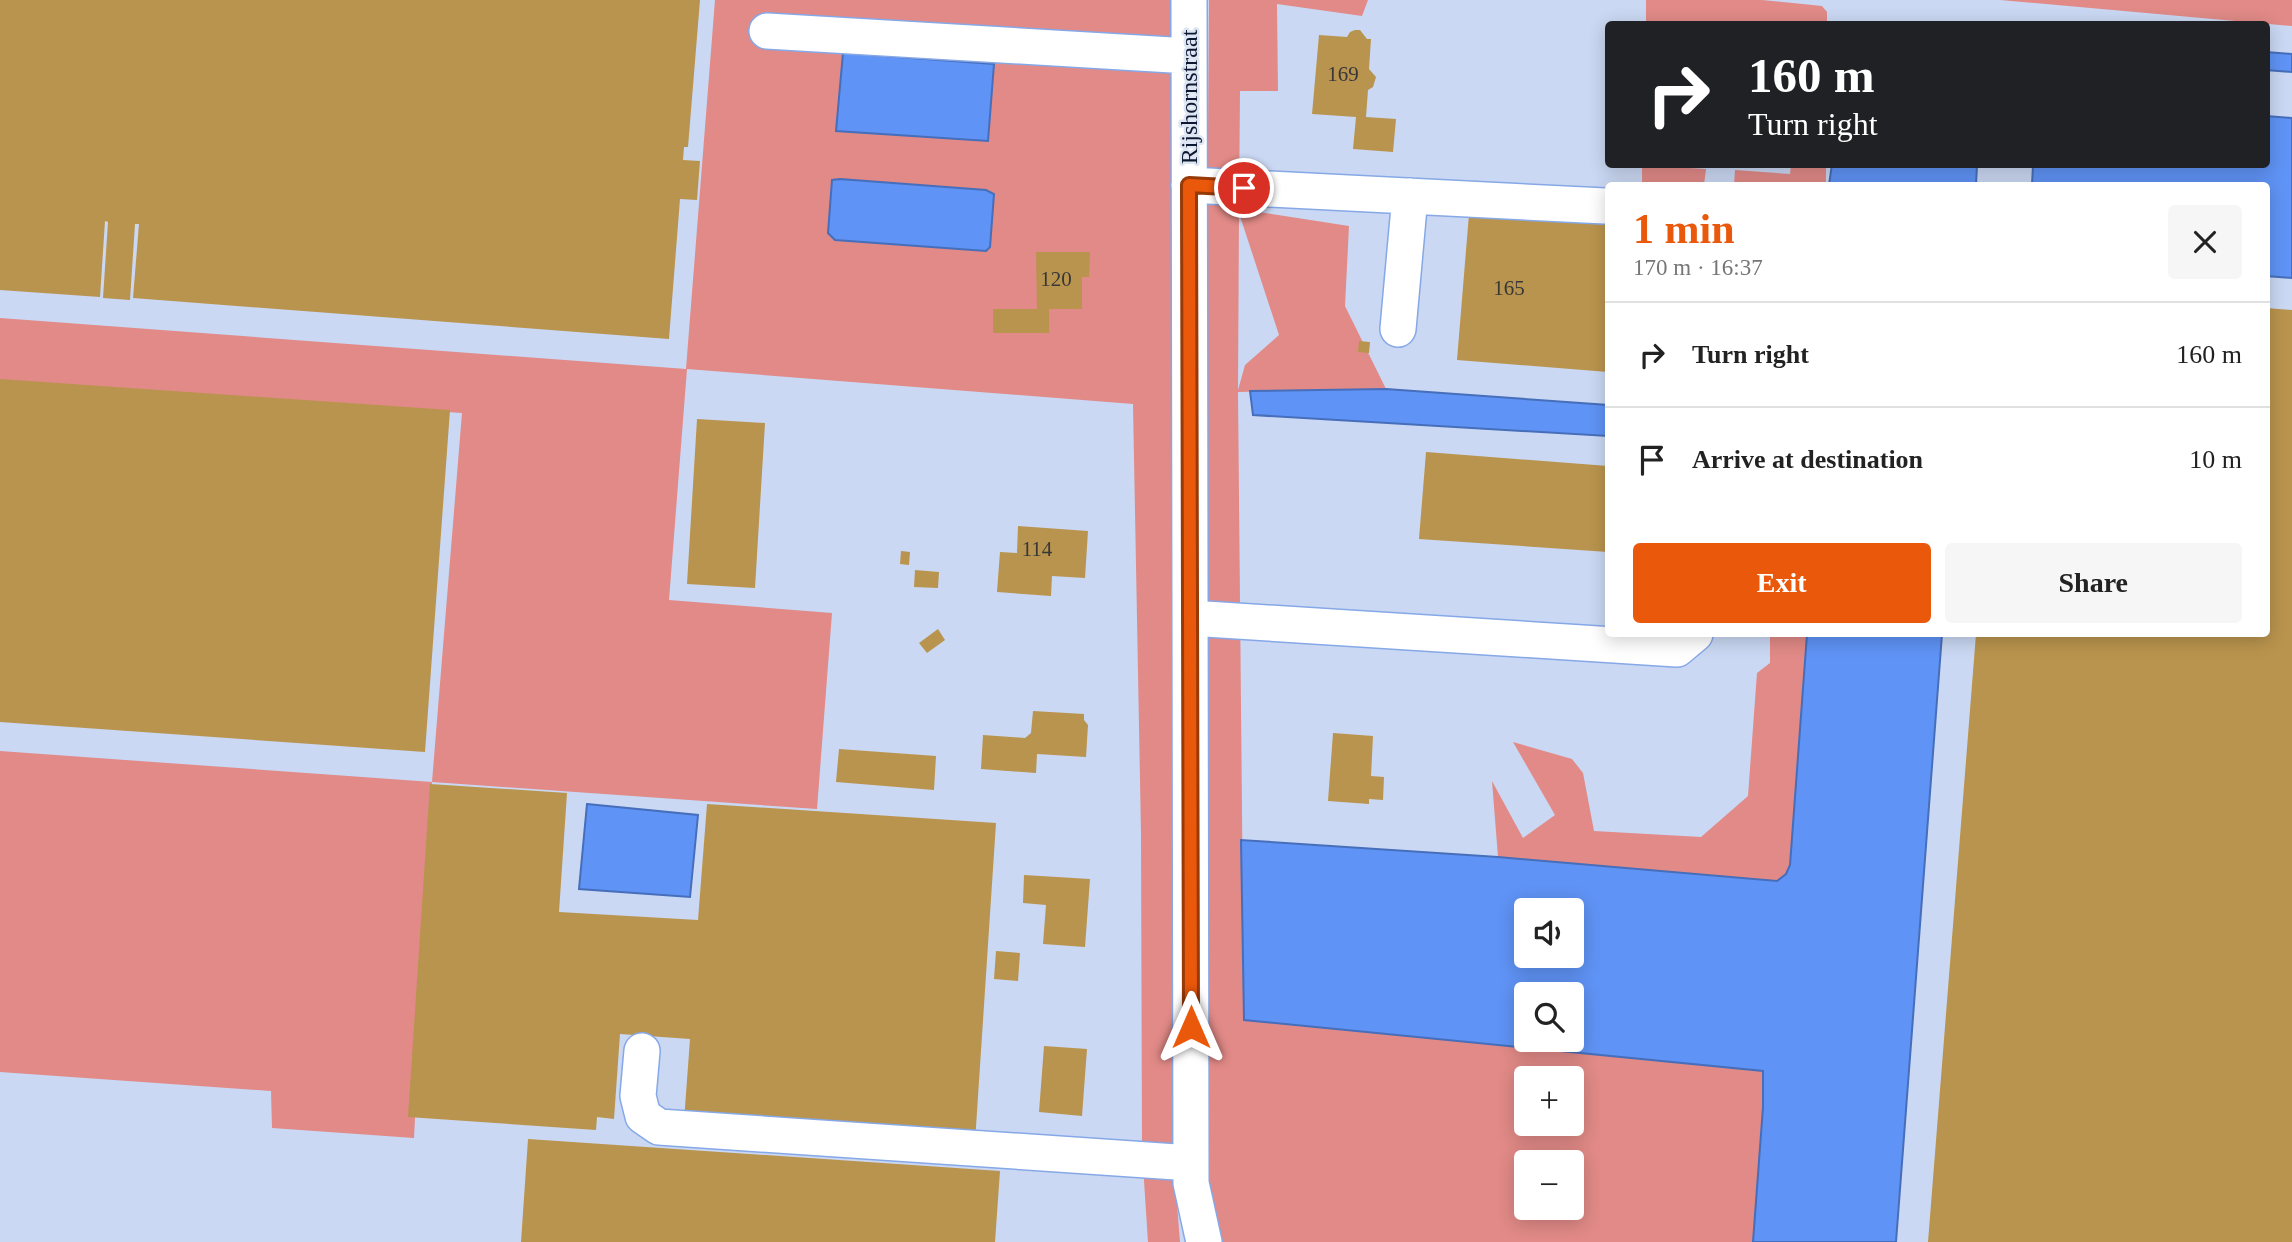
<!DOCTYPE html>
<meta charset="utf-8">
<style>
:root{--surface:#fff;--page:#f6f6f6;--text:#222;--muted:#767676;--line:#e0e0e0;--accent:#ea580c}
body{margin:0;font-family:"Times New Roman",serif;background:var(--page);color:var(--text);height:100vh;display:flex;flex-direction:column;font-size:26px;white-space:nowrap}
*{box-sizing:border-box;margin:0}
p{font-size:23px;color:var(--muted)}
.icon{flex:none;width:38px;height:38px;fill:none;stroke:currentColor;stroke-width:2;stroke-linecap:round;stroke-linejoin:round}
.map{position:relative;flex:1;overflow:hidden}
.side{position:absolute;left:1605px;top:182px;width:665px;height:455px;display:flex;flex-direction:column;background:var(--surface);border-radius:7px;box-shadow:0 4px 18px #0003}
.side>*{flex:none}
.hud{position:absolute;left:1605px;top:21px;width:665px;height:147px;border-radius:7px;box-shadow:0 4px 18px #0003;background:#202124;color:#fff;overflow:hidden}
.controls{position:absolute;left:1514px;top:898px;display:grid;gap:14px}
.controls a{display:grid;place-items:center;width:70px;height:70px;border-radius:7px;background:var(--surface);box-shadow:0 4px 18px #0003;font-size:35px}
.pin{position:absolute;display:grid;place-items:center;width:60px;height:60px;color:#fff;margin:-30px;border:4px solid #fff;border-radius:50%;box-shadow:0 2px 7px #0007}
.me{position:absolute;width:77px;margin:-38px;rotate:0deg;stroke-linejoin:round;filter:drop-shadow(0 0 5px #0008)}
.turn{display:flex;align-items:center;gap:24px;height:147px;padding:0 28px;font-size:32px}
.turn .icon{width:91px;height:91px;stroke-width:2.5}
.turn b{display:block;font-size:49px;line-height:60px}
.round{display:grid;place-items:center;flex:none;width:74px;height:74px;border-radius:7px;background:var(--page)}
.headline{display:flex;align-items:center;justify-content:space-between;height:119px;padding:0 28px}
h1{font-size:42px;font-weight:700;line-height:52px;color:var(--accent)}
.button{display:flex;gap:14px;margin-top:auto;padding:14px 28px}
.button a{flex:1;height:80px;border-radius:7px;background:var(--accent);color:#fff;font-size:28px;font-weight:700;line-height:80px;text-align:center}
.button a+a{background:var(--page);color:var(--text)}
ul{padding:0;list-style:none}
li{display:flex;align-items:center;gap:21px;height:105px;padding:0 28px;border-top:2px solid var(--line)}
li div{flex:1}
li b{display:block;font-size:26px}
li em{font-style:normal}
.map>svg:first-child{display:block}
</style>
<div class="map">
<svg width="2292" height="1242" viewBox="0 0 2292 1242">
<rect width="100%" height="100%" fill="#cad8f3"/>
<!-- green -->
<path fill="#e18a87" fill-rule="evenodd" d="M715,0H1176L1173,1153L1180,1242H1148L1142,1150L1141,833L1133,404L687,369L669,600L832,613L817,809L432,782L414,1138L272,1128L271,1091L0,1072V751L432,782L462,413L0,383V318L686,369ZM840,179L986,190L994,194L986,251L834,240L832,180Z
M1209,0H1368L1362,16L1277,4L1278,91H1240L1239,209L1349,226L1345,306L1386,389L1238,392L1244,1020L1763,1071V1107L1753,1242H1215L1207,1182L1206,410ZM1239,213L1279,335L1245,365L1238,390ZM1526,1078H1572V1124H1526ZM1526,1162H1572V1208H1526Z
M1646,0H1762L1822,6L1827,12V24H1646Z
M2000,0H2292V26Z
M1642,165H1673V167L1706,169L1704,185H1642Z
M1791,165H1826V185H1734L1735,170L1790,174Z
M1770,634H1807L1790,865L1786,874L1777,881L1498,857L1492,781L1523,838L1555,815L1513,742L1572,759L1583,773L1594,831L1701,837L1748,796L1757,673L1770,663Z"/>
<!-- water -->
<path fill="#5f93f5" stroke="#466eba" stroke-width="2" fill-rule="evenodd" d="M2266,52L2292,54V72L2266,70Z
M843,53L994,64L988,141L836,131Z
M2266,116L2292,118V278L2266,276V186L2032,185L2033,165L2266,164Z
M1832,164H1977V165L1976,185H1829Z
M840,179L986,190L994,194L990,247L986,251L835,240L828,233L832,180Z
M1386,389L1608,405V436L1253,415L1250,391Z
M1807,634H1942L1896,1242H1753L1763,1107V1071L1244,1020L1241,840L1498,857L1777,881L1786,874L1790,865ZM1526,910H1572V956H1526ZM1526,994H1572V1040H1526Z
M587,804L698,815L690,897L579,889Z"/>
<!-- building -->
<path fill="#b9944e" d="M0,0H700L688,147H684L683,160L700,161L697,200L680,199L669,339L133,298L139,224H135L130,300L103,298L108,222L105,221L100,297L0,290Z
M1355,30H1360L1367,39H1371L1369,69L1376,77L1373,87L1368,90L1366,117L1396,119L1393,152L1353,149L1356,117L1312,114L1319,35L1347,37L1350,32Z
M1469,214L1608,225V372L1457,360Z
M1036,252H1090L1089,277H1082V309H1049V333H993V309H1037Z
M2266,308L2292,310V1242H1928L1976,634H2266Z
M1359,341L1370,342L1369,353L1358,352Z
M0,379L450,410L425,752L0,722Z
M697,419L765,423L755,588L687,584Z
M1426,452L1608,466V552L1419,539Z
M1018,526L1088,531L1085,578L1052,576L1051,596L997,592L1000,552L1017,553Z
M901,551L910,552L909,565L900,564Z
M915,570L939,572L938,588L914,587Z
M938,629L945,640L927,653L919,643Z
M1033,711L1084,714V720L1088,725L1086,757L1037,754L1036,773L981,769L983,735L1025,738L1031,733Z
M1333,733L1373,736L1371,776L1384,777L1383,800L1369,799V804L1328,801Z
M839,749L936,756L934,790L836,782Z
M430,784L567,793L559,912L698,920L707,804L996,823L975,1142L684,1121L690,1039L620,1034L614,1119L597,1117L596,1130L408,1117Z
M1024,875L1090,879L1085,947L1043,944L1046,905L1023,903Z
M996,951L1020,953L1018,981L994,979Z
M1044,1046L1087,1049L1082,1116L1039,1112Z
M528,1139L1000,1171L995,1242H521Z"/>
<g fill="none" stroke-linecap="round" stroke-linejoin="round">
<!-- minor casing -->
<g stroke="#86a8e7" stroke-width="38">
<path id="minor" d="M1189,0L1191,1183L1204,1242
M767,31L1189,56
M1189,185L1605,206
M1398,329L1410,196
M1190,618L1677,649L1695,634
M642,1051L638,1096L643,1116L659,1127L1191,1163"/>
</g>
<!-- minor -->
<use href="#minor" stroke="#fff" stroke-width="35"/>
</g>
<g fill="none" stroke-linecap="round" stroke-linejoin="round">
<!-- route casing -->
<g stroke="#983908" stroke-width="18">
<path id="route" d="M1191,1027L1189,185L1244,188"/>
</g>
<!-- route -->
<use href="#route" stroke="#ea580c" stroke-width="12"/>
</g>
<g text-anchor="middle" stroke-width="5" stroke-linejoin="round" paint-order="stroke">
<!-- number labels -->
<g font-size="21" fill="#373738">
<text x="1343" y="81">169</text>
<text x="1056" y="286">120</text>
<text x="1509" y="295">165</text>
<text x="1037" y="556">114</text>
</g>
<!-- street labels -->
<g font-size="24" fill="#0c1830" stroke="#dee5f3">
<text transform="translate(1189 97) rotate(-90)" y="8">Rijshornstraat</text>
</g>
</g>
</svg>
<div class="controls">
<a><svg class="icon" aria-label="sound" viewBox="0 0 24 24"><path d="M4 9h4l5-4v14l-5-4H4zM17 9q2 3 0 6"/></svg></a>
<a><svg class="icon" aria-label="search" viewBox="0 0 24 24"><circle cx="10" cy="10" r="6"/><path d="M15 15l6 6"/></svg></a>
<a>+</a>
<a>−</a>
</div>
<div class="pin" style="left:1244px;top:188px;background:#d93025"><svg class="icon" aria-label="arrive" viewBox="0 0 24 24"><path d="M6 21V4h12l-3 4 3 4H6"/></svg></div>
<svg class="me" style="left:1191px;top:1027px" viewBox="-20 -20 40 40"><path d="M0-17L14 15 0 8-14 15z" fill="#ea580c" stroke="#fff" stroke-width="4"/></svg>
<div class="hud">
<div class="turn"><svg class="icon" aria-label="right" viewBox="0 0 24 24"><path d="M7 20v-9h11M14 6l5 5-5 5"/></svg><div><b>160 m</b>Turn right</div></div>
</div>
<section class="side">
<div class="headline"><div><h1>1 min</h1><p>170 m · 16:37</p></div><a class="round"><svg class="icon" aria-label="close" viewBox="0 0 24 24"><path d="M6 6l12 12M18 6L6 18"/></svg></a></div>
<ul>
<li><svg class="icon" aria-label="right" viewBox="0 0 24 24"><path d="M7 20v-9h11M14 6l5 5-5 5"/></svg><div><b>Turn right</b></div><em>160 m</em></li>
<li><svg class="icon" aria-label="arrive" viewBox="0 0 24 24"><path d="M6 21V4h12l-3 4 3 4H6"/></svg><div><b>Arrive at destination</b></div><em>10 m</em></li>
</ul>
<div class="button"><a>Exit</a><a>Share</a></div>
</section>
</div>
